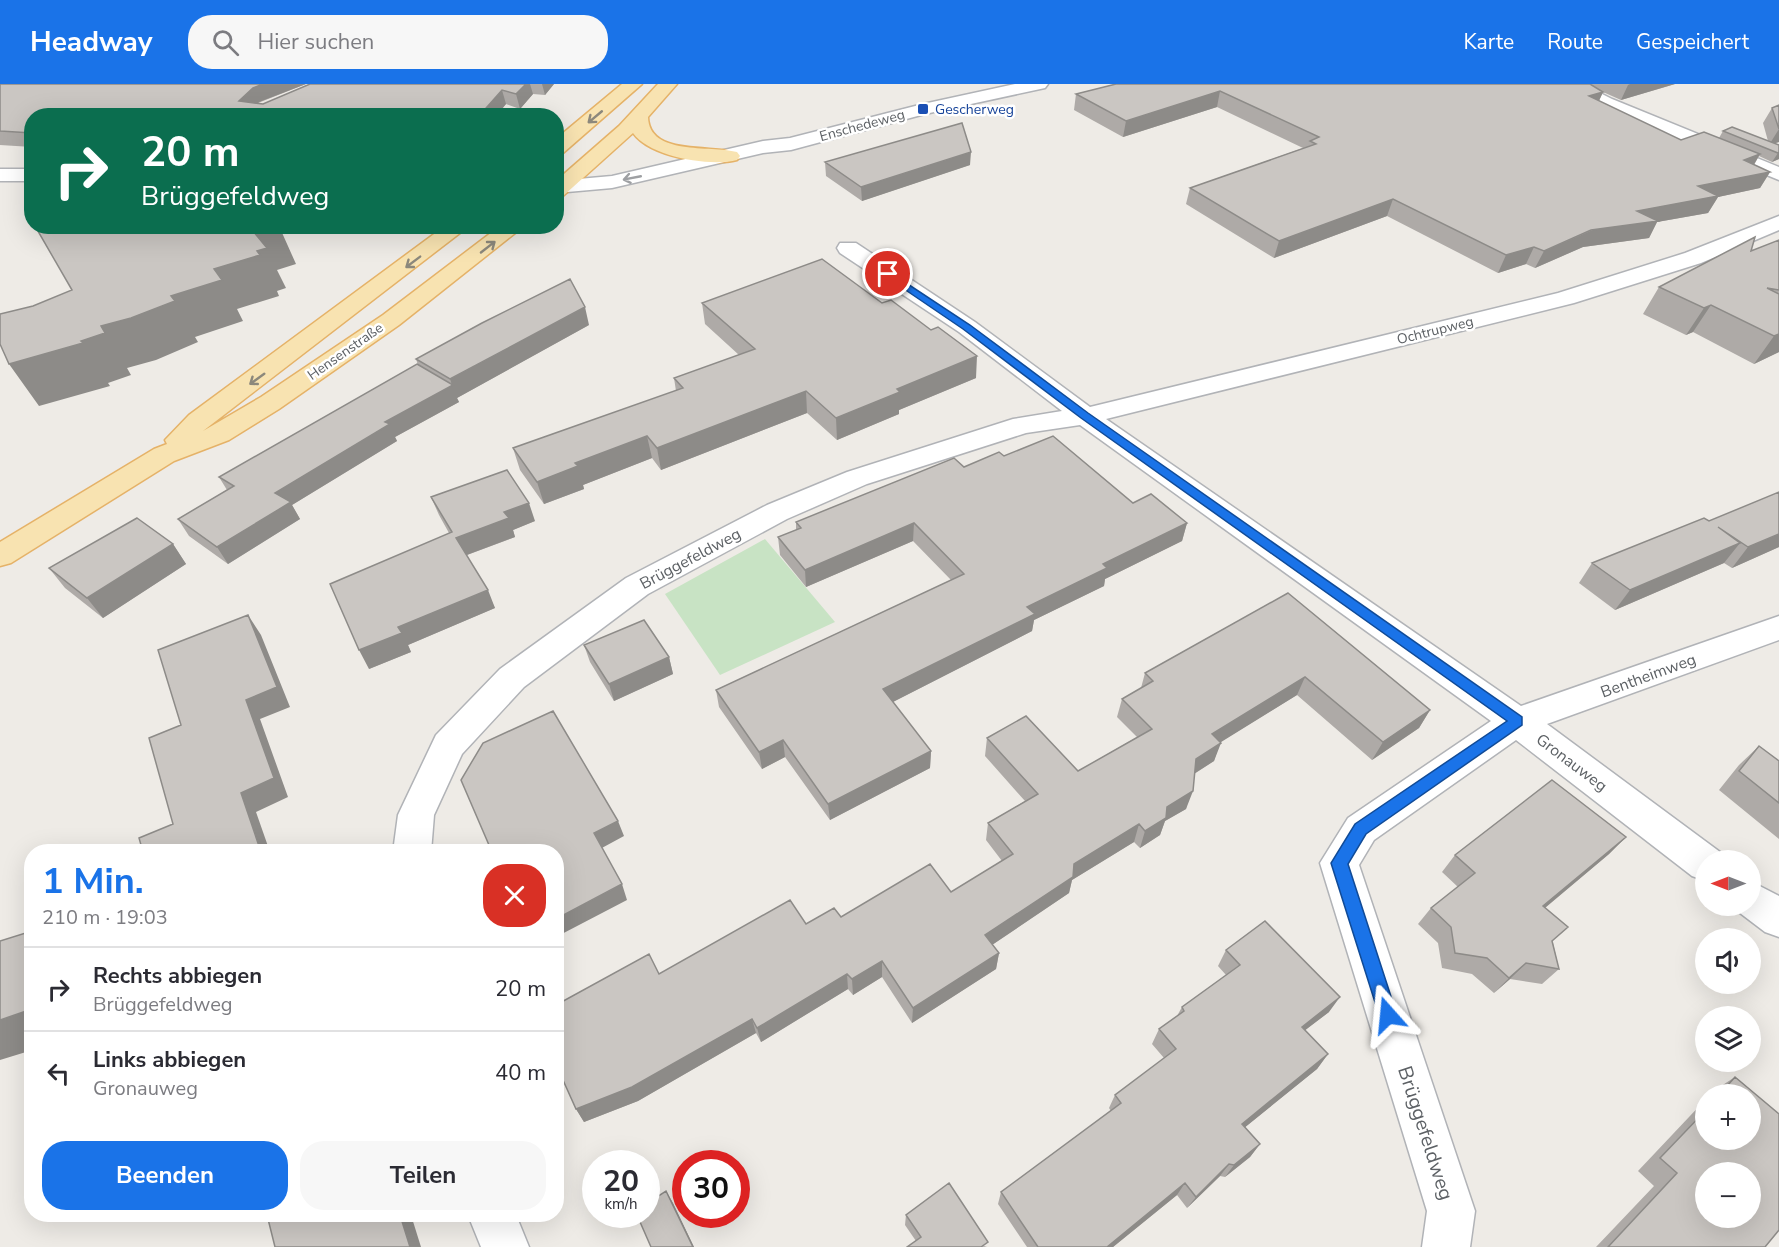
<!DOCTYPE html>
<html lang="de">
<meta charset="utf-8">
<style>
:root{--surface:#fff;--page:#f7f7f7;--text:#2b2b33;--muted:#7c7c81;--line:#e1e1e2;--accent:#1a73e8}
body{margin:0;font-family:"Nunito Sans",sans-serif;background:var(--page);color:var(--text);height:100vh;display:flex;flex-direction:column;font-size:22px;white-space:nowrap}
*{box-sizing:border-box;margin:0}
p{font-size:20px;color:var(--muted)}
.icon{flex:none;width:33px;height:33px;fill:none;stroke:currentColor;stroke-width:2;stroke-linecap:round;stroke-linejoin:round}
.map{position:relative;flex:1;overflow:hidden}
.sheet{position:absolute;left:24px;top:760px;width:540px;height:378px;display:flex;flex-direction:column;background:var(--surface);border-radius:24px;box-shadow:0 6px 24px #0002}
.sheet>*{flex:none}
.top-card{position:absolute;left:24px;top:24px;width:540px;height:126px;border-radius:24px;box-shadow:0 6px 24px #0002;background:#0b6e4f;color:#fff;overflow:hidden}
.needle{width:39px;rotate:270deg}
.controls{position:absolute;left:1695px;top:766px;display:grid;gap:12px}
.controls a{display:grid;place-items:center;width:66px;height:66px;border-radius:50%;background:var(--surface);box-shadow:0 6px 24px #0002;font-size:30px}
.speed{position:absolute;left:582px;top:1066px;display:flex;gap:12px;font-size:30px;font-weight:700;text-align:center}
.speed>*{display:grid;place-content:center;width:78px;height:78px;border-radius:50%;background:var(--surface);box-shadow:0 6px 24px #0002;line-height:1}
.speed small{font-size:15px;font-weight:400}
.speed .limit{border:9px solid #d22;background:#fff;color:#111}
.pin{position:absolute;display:grid;place-items:center;width:51px;height:51px;color:#fff;margin:-26px;border:3px solid #fff;border-radius:50%;box-shadow:0 2px 6px #0007}
.me{position:absolute;width:66px;margin:-33px;rotate:342deg;stroke-linejoin:round;filter:drop-shadow(0 0 4px #0008)}
.turn{display:flex;align-items:center;gap:21px;height:126px;padding:0 18px;font-size:27px}
.turn .icon{width:78px;height:78px;stroke-width:2.5}
.turn b{display:block;font-size:42px;line-height:51px}
.round{display:grid;place-items:center;flex:none;width:63px;height:63px;border-radius:24px;background:var(--page)}
.head{display:flex;align-items:center;justify-content:space-between;height:102px;padding:0 18px}
h1{font-size:36px;font-weight:700;line-height:45px;color:var(--accent)}
.button{display:flex;gap:12px;margin-top:auto;padding:12px 18px}
.button a{flex:1;height:69px;border-radius:24px;background:var(--accent);color:#fff;font-size:24px;font-weight:700;line-height:69px;text-align:center}
.button a+a{background:var(--page);color:var(--text)}
ul{padding:0;list-style:none}
li{display:flex;align-items:center;gap:18px;height:84px;padding:0 18px;border-top:2px solid var(--line)}
li div{flex:1}
li b{display:block;font-size:22px}
li em{font-style:normal}
header{display:flex;align-items:center;gap:36px;box-sizing:border-box;height:84px;padding:0 30px;background:var(--accent);color:#fff}
header strong{font-size:28px}
nav{display:flex;gap:33px;margin-inline-start:auto;font-size:21px}
.search{width:420px;height:54px;background:var(--page);display:flex;align-items:center;gap:15px;box-sizing:border-box;padding:0 21px;border-radius:24px;color:var(--muted);font-size:22px}
.map>svg:first-child{display:block}
</style>
<header>
<strong>Headway</strong>
<div class="search"><svg class="icon" aria-label="search" viewBox="0 0 24 24"><circle cx="10" cy="10" r="6"/><path d="M15 15l6 6"/></svg>Hier suchen</div>
<nav><a>Karte</a><a>Route</a><a>Gespeichert</a></nav>
</header>
<div class="map">
<svg width="1779" height="1163" viewBox="0 0 1779 1163">
<rect width="100%" height="100%" fill="#eeebe6"/>
<!-- green -->
<path fill="#c8e3c4" d="M765,455L835,538L720,591L665,510Z"/>
<g fill="none" stroke-linecap="round" stroke-linejoin="round">
<!-- minor casing -->
<g stroke="#b1b3b7" stroke-width="3">
<path id="minor" d="M1015,0H1048L1045,4L925,30L791,66L763,69L612,104L556,109V97L612,92L763,57L790,54L923,20Z
M1559,0H1582L1612,15L1779,83V96L1600,23Z
M0,85H32V97H0Z
M1779,132V146L1701,179L1574,219L1106,335L1521,622L1779,532V556L1547,640L1720,768L1724,777H1706V797L1692,792L1516,656L1374,756L1359,781L1475,1127L1470,1163H1422L1427,1127L1320,779L1348,734L1491,637L1080,341L1026,349L867,400L787,435L648,510L524,603L462,670L434,731L431,768H393L398,731L436,651L500,585L626,494L767,421L847,388L1013,335L1062,327L959,248L840,169L837,164L840,159H856L975,238L1090,323L1558,209L1685,169Z
M1750,797L1779,812V853L1765,848L1736,826L1734,822H1750Z
M468,1131H516L529,1163H481Z"/>
</g>
<!-- major casing -->
<g stroke="#e5b268" stroke-width="3">
<path id="major" d="M622,0H642L563,69L556,71V55Z
M658,0H677L648,33C649,72 710,61 737,68L740,72L737,76C710,83 650,73 633,49L563,112L556,114V97L619,42Z
M445,142H469L203,347L261,313L383,231L500,142H524L399,241L279,325L229,356L174,377L11,479L0,482V458L154,365L167,360L165,356L189,331Z"/>
</g>
<!-- minor -->
<use href="#minor" fill="#fff" fill-rule="evenodd"/>
<!-- major -->
<use href="#major" fill="#f8e3b1" fill-rule="evenodd"/>
</g>
<!-- wall -->
<path fill="#aeaaa7" fill-rule="evenodd" d="M0,0H306L258,19L263,20L310,0H554L545,11L533,10L520,25L506,20L496,32H32V63L0,61Z
M1116,0H1675L1621,16L1603,8L1599,17L1681,56L1719,54L1723,47L1768,57L1763,39L1772,24L1779,21V58L1775,59L1779,61V75L1772,78L1759,72L1754,81L1770,88L1760,104L1718,113L1708,129L1657,138L1649,154L1583,163L1535,184L1526,180L1498,189L1387,132L1274,174L1186,120L1190,104L1303,64L1217,23L1123,53L1074,26L1076,10Z
M825,78L970,81L862,117L826,92Z
M1779,156V268L1754,280L1693,248L1686,251L1643,230L1659,203Z
M702,219L976,294L899,326V330L837,356L807,329L661,386L652,374L583,401L584,405L544,420L520,386L513,364L676,307L674,294L739,271L705,240Z
M589,241L457,314L459,318L395,353L397,357L292,421L300,435L228,480L189,452L178,435L227,406L219,393L418,281L416,275Z
M1004,372L1187,439L1182,457L1105,495L1104,502L1034,536L1032,547L893,618L931,667L930,684L830,736L785,673L762,685L719,623L716,606L951,496L913,457L806,503L780,471L778,453L796,446V438L964,383Z
M431,413L535,437L513,446L515,453L467,471L495,524L408,561L411,568L369,585L449,449L439,431Z
M1709,437L1779,463L1732,484L1724,479L1615,526L1579,499L1592,479Z
M173,460L186,480L103,534L65,504L49,484Z
M1288,509L1430,626L1419,644L1372,676L1297,611L1220,658L1214,677L1194,690L1186,725L1165,737L1160,751L1140,764L1134,758L1072,796L1069,809L992,861L999,869L996,885L912,939L882,893L853,911L848,905L761,958L756,949L638,1017L584,1038L576,1025L564,998L560,997L556,991V921L659,890L806,840L951,808L1002,777L986,756L988,739L1025,717L985,672L987,654L1078,687L1137,653L1117,633L1122,615L1141,604L1145,589Z
M584,561L669,573L673,590L614,617L590,578Z
M1759,662L1779,677V755L1719,706L1739,681Z
M1626,753L1609,770L1545,824L1559,885L1542,900L1510,895L1494,909L1472,890L1442,884L1438,859L1418,840L1431,824L1458,803L1442,788L1455,771Z
M1226,866L1329,928L1305,946L1328,970L1317,985L1245,1043L1260,1060L1250,1073L1225,1093L1220,1092L1187,1124L1177,1111L1113,1163H1027L998,1120L1001,1108L1111,1027L1109,1024L1115,1011L1164,974L1152,960L1159,945L1177,932L1182,923L1226,891L1218,882Z
M1735,993L1779,1030V1146L1765,1163H1596L1654,1102L1638,1087L1706,1015V1056H1750V1011H1709L1712,1008ZM1706,1089H1750V1134H1706Z
M906,1131L987,1163L916,1157L905,1141Z"/>
<!-- shaded-wall -->
<path fill="#8d8b88" d="M263,0H306L259,18L246,32L239,17L253,4Z
M526,0H530L533,10L520,25L516,10Z
M542,0H554L545,11Z
M1630,0H1675L1621,16L1628,1Z
M502,6L506,20L496,32H479Z
M1220,7L1217,23L1123,53L1126,37Z
M1603,8L1596,23L1589,12Z
M1779,45V58L1769,61Z
M971,68L970,81L862,117L861,103Z
M1779,68V75L1772,78L1778,69Z
M1760,70L1750,87L1744,76Z
M1770,88L1760,104L1718,113L1708,129L1657,138L1649,154L1583,163L1535,184L1544,167L1637,127L1698,102Z
M1393,115L1387,132L1274,174L1279,157Z
M268,142H279L296,180L277,186L286,204L277,207L279,212L237,225L243,237L195,253L198,258L156,276L127,284L131,291L108,299L110,302L39,322L9,280L81,257L101,242L171,212L214,185L257,167L253,147Z
M1534,163L1526,180L1498,189L1506,171Z
M1711,221L1693,248L1686,251L1704,224Z
M585,223L589,241L457,314L459,318L395,353L397,357L292,421L300,435L228,480L217,463L275,409L385,338L452,301L450,295Z
M1779,250V268L1754,280L1774,252Z
M977,272L976,294L899,326V330L837,356L836,334L897,305Z
M806,307L807,329L661,386L657,364Z
M647,352L652,374L583,401L584,405L544,420L537,398L575,379Z
M529,419L535,437L513,446L515,453L464,472L456,454L504,428Z
M914,439L913,457L806,503L805,486Z
M1187,439L1182,457L1105,495L1104,502L1034,536L1032,547L883,623V605L1103,480Z
M1779,450V463L1732,484L1748,463Z
M1740,459L1724,479L1615,526L1630,506Z
M173,460L186,480L103,534L87,514Z
M488,506L495,524L408,561L411,568L369,585L359,566L398,543Z
M248,531L261,551L290,623L260,635L288,713L256,728L270,768H261L241,709L246,616Z
M669,573L673,590L614,617L609,600Z
M1305,593L1297,611L1205,668L1212,650Z
M1430,626L1419,644L1372,676L1383,658Z
M783,656L785,673L762,685L759,668Z
M1221,659L1214,677L1189,693L1196,675Z
M931,667L930,684L830,736L828,720Z
M1193,707L1186,725L1165,737L1160,751L1140,764L1145,747L1167,723Z
M618,737L624,752L600,765L594,749Z
M1139,740L1134,758L1072,796L1069,809L983,867L985,851L1074,780Z
M1626,753L1609,770L1528,838L1543,822Z
M622,800L627,816L556,853V835Z
M999,869L996,885L912,939L913,924Z
M882,877V893L853,911L852,895Z
M1526,879L1510,895L1494,909L1509,894Z
M847,890L848,905L761,958L757,944Z
M1340,913L1329,928L1291,957L1302,943Z
M32,925V959L27,961L26,968L0,976V936Z
M752,935L756,949L638,1017L584,1038L576,1025Z
M1328,970L1317,985L1233,1053L1242,1040Z
M1260,1060L1250,1073L1225,1093L1234,1081Z
M1229,1080L1220,1092L1187,1124L1196,1113Z
M1185,1099L1177,1111L1113,1163H1107Z
M666,1107L673,1119L694,1163H693Z
M400,1131H411L421,1163H410Z"/>
<!-- building -->
<path fill="#cac6c2" stroke="#8d8b88" stroke-width="1.5" fill-rule="evenodd" d="M0,0H263L253,4L239,17L263,20L310,0H526L516,10L502,6L479,32H32V49L0,47Z
M1116,0H1590L1603,8L1589,12L1681,56L1704,48L1760,70L1744,76L1770,88L1698,102L1718,112L1637,127L1658,137L1591,146L1544,167L1534,163L1506,171L1393,115L1279,157L1190,104L1316,60L1310,57L1319,53L1220,7L1126,37L1076,10Z
M1779,21V45L1772,24Z
M962,39L971,68L861,103L825,78Z
M1732,43L1779,61V68L1778,69L1723,47Z
M35,142H268L253,147L267,164L257,167L260,171L214,185L222,196L171,212L175,217L131,234L101,242L105,249L81,257L83,259L9,280L0,260V230L33,222L72,206Z
M1755,153L1751,167L1779,156V206L1767,204L1779,210V250L1774,252L1711,221L1704,224L1659,203Z
M822,175L882,219L891,216L931,246L938,243L977,272L897,305L900,308L836,334L806,307L657,364L647,352L575,379L578,382L537,398L513,364L683,304L674,294L755,265L702,219Z
M570,195L585,223L450,295L416,275L482,239Z
M417,280L453,301L385,338L390,340L275,409L291,418L217,463L178,435L234,402L219,393Z
M1053,352L1133,419L1151,410L1187,439L1103,480L1107,484L1027,523L1035,530L883,605L931,667L828,720L783,656L759,668L716,606L964,490L914,439L805,486L778,453L801,444L796,438L954,374L964,383L999,368L1004,372Z
M507,386L529,419L504,428L509,434L456,454L488,506L398,543L402,549L359,566L330,500L452,448L431,413Z
M1779,408V450L1748,463L1718,443L1740,459L1630,506L1592,479L1704,434L1709,437Z
M137,434L173,460L87,514L49,484Z
M1288,509L1430,626L1383,658L1305,593L1212,650L1221,659L1196,675L1193,707L1167,723L1166,734L1145,747L1139,740L1074,780L1073,793L985,851L999,869L913,924L882,877L852,895L847,890L757,944L752,935L632,1003L576,1025L558,985L556,984V921L649,870L659,890L790,816L806,840L834,824L841,833L930,780L951,808L1013,770L988,739L1038,710L987,654L1026,632L1078,687L1152,645L1122,615L1153,597L1145,589Z
M248,531L277,603L246,616L274,694L241,709L261,768H143L139,754L173,740L149,654L181,641L158,566Z
M644,536L669,573L609,600L584,561Z
M553,627L618,737L594,749L622,800L556,835V768H492L461,696L483,659Z
M1759,662L1779,677V719L1739,687Z
M1552,696L1626,753L1543,822L1568,843L1552,857L1559,885L1526,879L1509,894L1487,874L1455,869L1451,843L1431,824L1475,789L1455,771Z
M1265,837L1340,913L1302,943L1328,970L1242,1040L1260,1060L1234,1081L1229,1080L1196,1113L1185,1099L1107,1163H1038L1001,1108L1121,1019L1115,1011L1176,965L1159,945L1184,927L1182,923L1240,881L1226,866Z
M32,847V925L0,936V857Z
M1735,993L1779,1030V1146L1765,1163H1608L1677,1089L1660,1074L1706,1026V1056H1750V1011H1719ZM1706,1089H1750V1134H1706Z
M949,1099L988,1158L981,1163H907L921,1153L906,1131Z
M666,1107L693,1163H651L637,1131H646V1120Z
M267,1131H400L410,1163H275Z"/>
<!-- one-way arrows -->
<defs><path id="oneway-shaft" d="M-6 0H5M1.5-3L5.5 0L1.5 3" fill="none" stroke-width="1.6" stroke-linecap="round" stroke-linejoin="round" transform="scale(1.5)"/></defs>
<g stroke="#8c887c">
<use href="#oneway-shaft" transform="translate(595 33) rotate(140)"/>
<use href="#oneway-shaft" transform="translate(488 163) rotate(-38)"/>
<use href="#oneway-shaft" transform="translate(413 178) rotate(143)"/>
<use href="#oneway-shaft" transform="translate(257 295) rotate(144)"/>
</g>
<use stroke="#9ea0a3" href="#oneway-shaft" transform="translate(632 94) rotate(169)"/>
<!-- route -->
<path fill="#1a73e8" stroke="#114b97" stroke-width="1.5" d="M888,187L970,241L1088,329L1522,633V641L1366,750L1348,780L1397,931L1394,937L1388,940L1382,937L1379,931L1331,779L1355,740L1507,637L1081,334L963,245L885,192L883,190Z"/>
<!-- markers -->
<rect fill="#1a4fb4" stroke="#fff" stroke-width="2" x="917" y="19" width="12" height="12" rx="3"/>
<g text-anchor="middle" stroke-width="5" stroke-linejoin="round" paint-order="stroke">
<!-- far-transit labels -->
<g font-size="14" fill="#164399" stroke="#fff" text-anchor="start">
<text x="935" y="30">Gescherweg</text>
</g>
<!-- far-street labels -->
<g font-size="14" fill="#5d6165" stroke="#fff">
<text transform="translate(862 41) rotate(-15)" y="5">Enschedeweg</text>
<text transform="translate(1435 246) rotate(-14)" y="5">Ochtrupweg</text>
<text transform="translate(345 267) rotate(-35)" y="5">Hensenstraße</text>
</g>
<!-- street labels -->
<g font-size="16" fill="#5d6165" stroke="#fff">
<text transform="translate(690 474) rotate(-28)" y="6">Brüggefeldweg</text>
<text transform="translate(1648 591) rotate(-20)" y="6">Bentheimweg</text>
<text transform="translate(1572 678) rotate(37)" y="6">Gronauweg</text>
</g>
<!-- near-street labels -->
<g font-size="20" fill="#5d6165" stroke="#fff">
<text transform="translate(1426 1049) rotate(72)" y="7">Brüggefeldweg</text>
</g>
</g>
</svg>
<div class="controls">
<a><svg class="needle" viewBox="-14 -14 28 28"><path d="M0-13l5 13h-10z" fill="#e53935"/><path d="M0 13l5-13h-10z" fill="#7c7c81"/></svg></a>
<a><svg class="icon" aria-label="sound" viewBox="0 0 24 24"><path d="M4 9h4l5-4v14l-5-4H4zM17 9q2 3 0 6"/></svg></a>
<a><svg class="icon" aria-label="layers" viewBox="0 0 24 24"><path d="M12 4l9 5-9 5-9-5zM3 14l9 5 9-5"/></svg></a>
<a>+</a>
<a>−</a>
</div>
<div class="speed"><div>20<small>km/h</small></div><div class="limit">30</div></div>
<div class="pin" style="left:888px;top:190px;background:#d93025"><svg class="icon" aria-label="arrive" viewBox="0 0 24 24"><path d="M6 21V4h12l-3 4 3 4H6"/></svg></div>
<svg class="me" style="left:1388px;top:931px" viewBox="-20 -20 40 40"><path d="M0-17L14 15 0 8-14 15z" fill="#1a73e8" stroke="#fff" stroke-width="4"/></svg>
<div class="top-card">
<div class="turn"><svg class="icon" aria-label="right" viewBox="0 0 24 24"><path d="M7 20v-9h11M14 6l5 5-5 5"/></svg><div><b>20 m</b>Brüggefeldweg</div></div>
</div>
<section class="sheet">
<div class="head"><div><h1>1 Min.</h1><p>210 m · 19:03</p></div><a class="round" style="background:#d93025;color:#fff"><svg class="icon" aria-label="close" viewBox="0 0 24 24"><path d="M6 6l12 12M18 6L6 18"/></svg></a></div>
<ul>
<li><svg class="icon" aria-label="right" viewBox="0 0 24 24"><path d="M7 20v-9h11M14 6l5 5-5 5"/></svg><div><b>Rechts abbiegen</b><p>Brüggefeldweg</p></div><em>20 m</em></li>
<li><svg class="icon" aria-label="left" viewBox="0 0 24 24"><path d="M17 20v-9H6M10 6l-5 5 5 5"/></svg><div><b>Links abbiegen</b><p>Gronauweg</p></div><em>40 m</em></li>
</ul>
<div class="button"><a>Beenden</a><a>Teilen</a></div>
</section>
</div>
